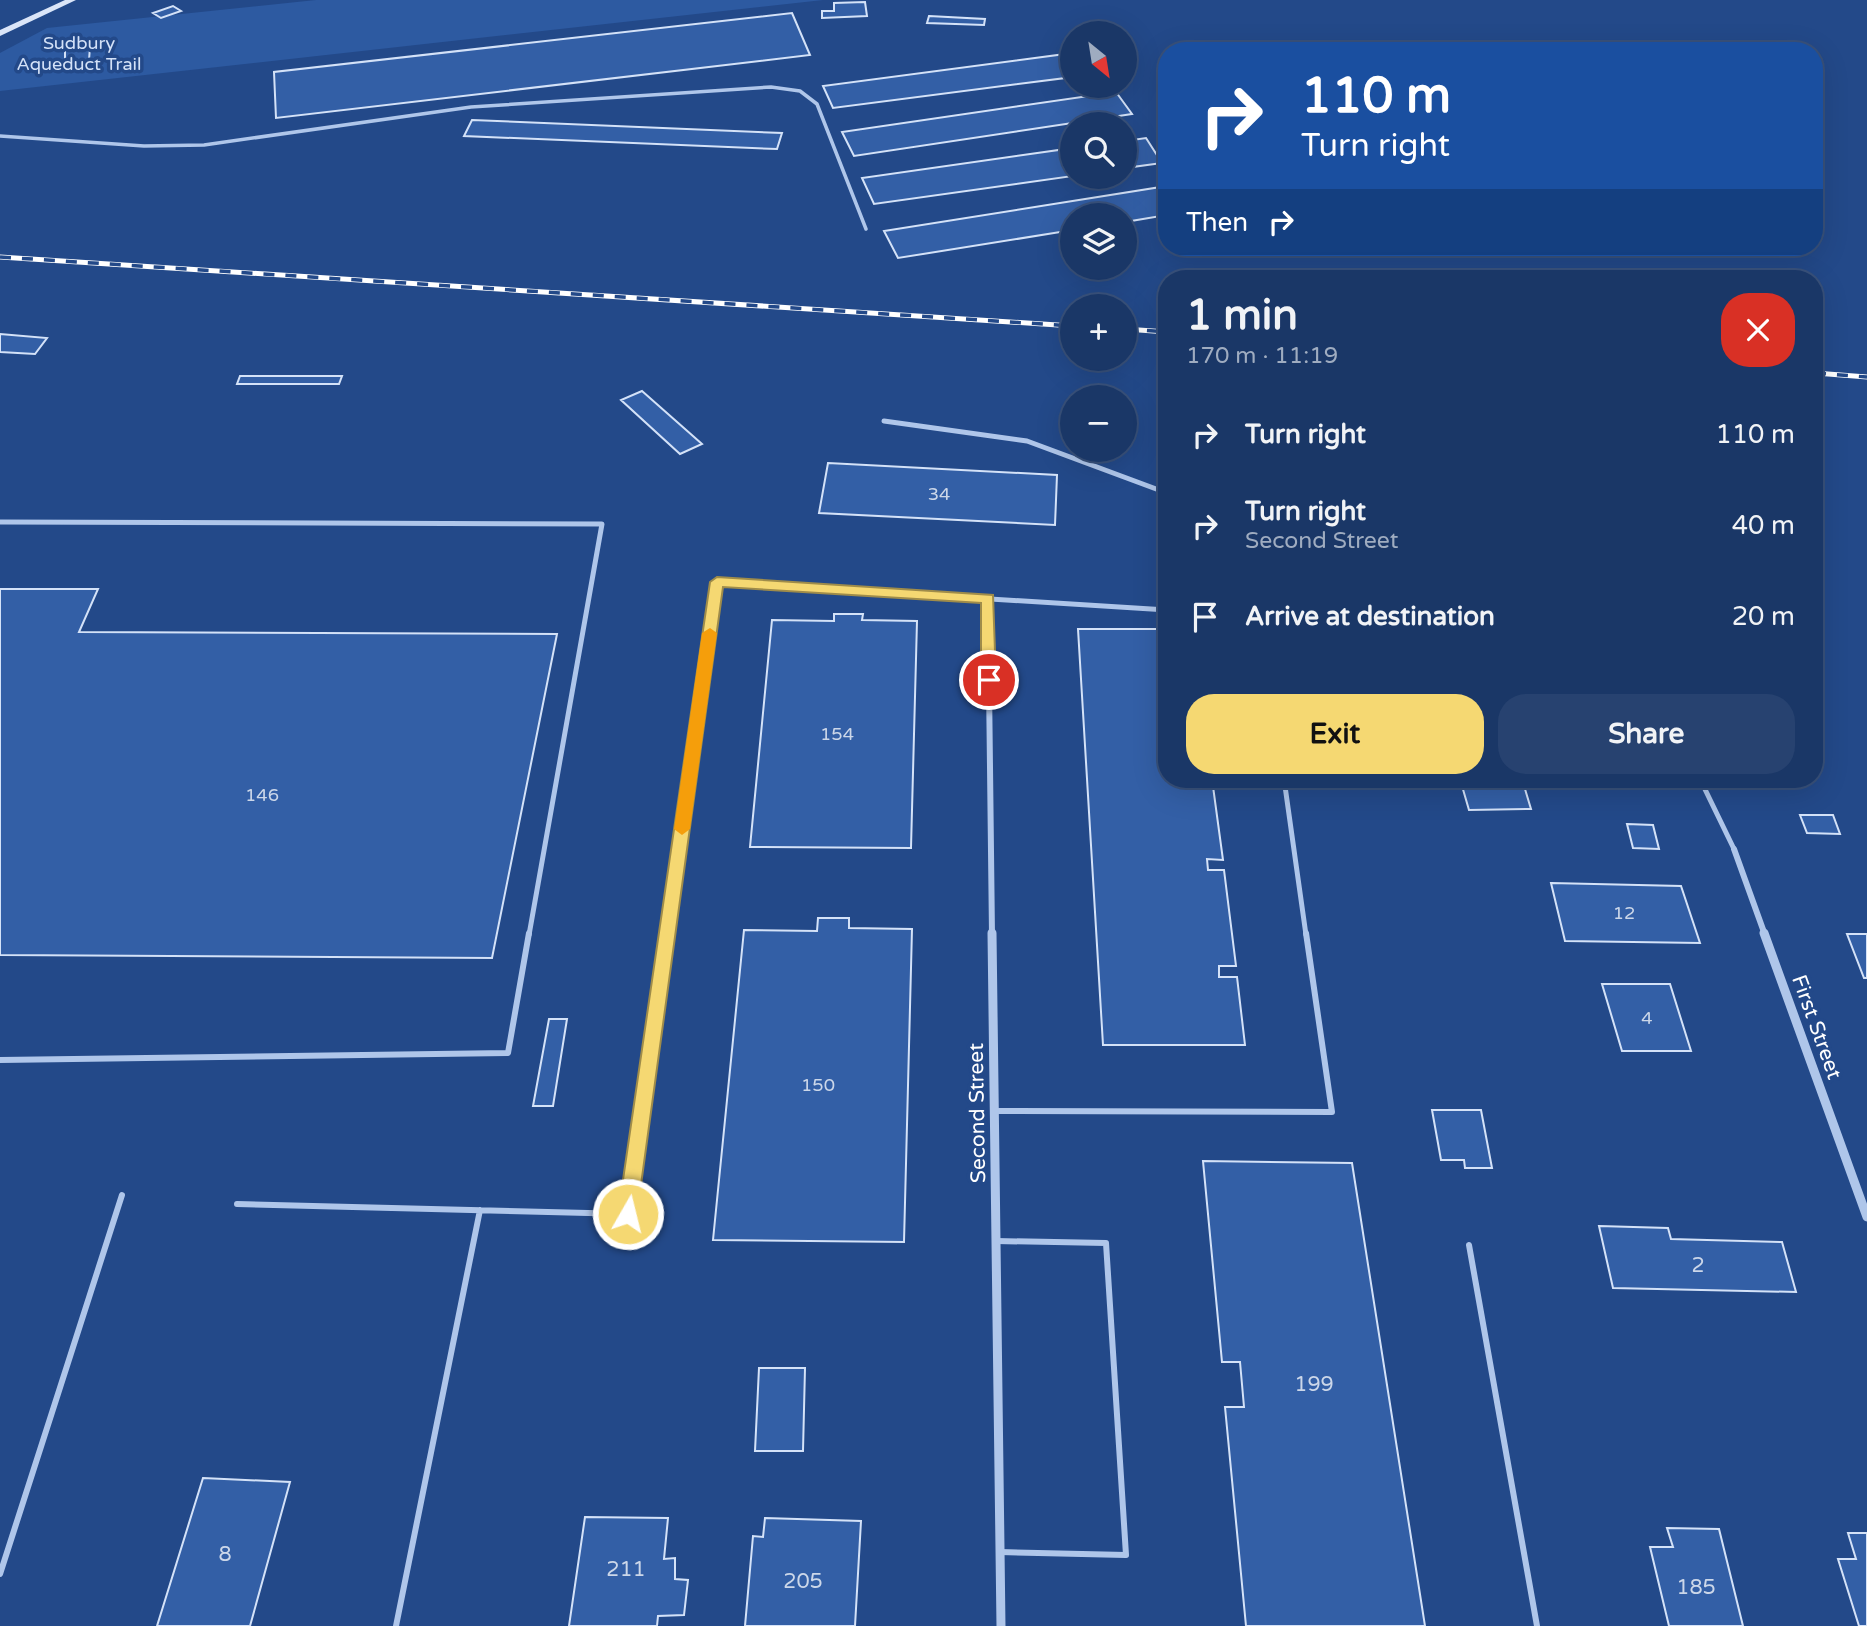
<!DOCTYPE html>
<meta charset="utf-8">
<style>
:root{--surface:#1a3767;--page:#274270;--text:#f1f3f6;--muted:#9facc0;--line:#38517b;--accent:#f5d872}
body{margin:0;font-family:"Varela Round",sans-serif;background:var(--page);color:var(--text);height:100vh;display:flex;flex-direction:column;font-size:26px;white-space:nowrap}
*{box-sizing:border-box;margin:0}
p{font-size:23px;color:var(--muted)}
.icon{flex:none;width:38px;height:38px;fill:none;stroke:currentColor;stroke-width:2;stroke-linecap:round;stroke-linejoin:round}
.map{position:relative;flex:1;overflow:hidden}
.drawer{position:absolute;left:1158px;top:270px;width:665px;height:518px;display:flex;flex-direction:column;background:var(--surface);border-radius:28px;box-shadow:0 7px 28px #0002,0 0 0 2px var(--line)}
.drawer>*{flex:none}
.guide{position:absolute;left:1158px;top:42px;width:665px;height:214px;border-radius:28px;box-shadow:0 7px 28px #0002,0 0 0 2px var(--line);background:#1a4fa0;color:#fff;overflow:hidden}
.needle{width:46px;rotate:150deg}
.controls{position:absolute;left:1060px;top:21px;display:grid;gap:14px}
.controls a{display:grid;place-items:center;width:77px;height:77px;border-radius:50%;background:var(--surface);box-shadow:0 7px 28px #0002,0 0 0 2px var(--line);font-size:35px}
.pin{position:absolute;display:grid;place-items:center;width:60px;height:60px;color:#fff;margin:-30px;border:4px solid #fff;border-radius:50%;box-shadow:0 2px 7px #0007}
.me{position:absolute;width:77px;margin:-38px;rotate:8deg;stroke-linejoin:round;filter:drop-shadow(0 0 5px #0008)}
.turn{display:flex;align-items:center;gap:24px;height:147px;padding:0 28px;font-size:32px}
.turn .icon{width:91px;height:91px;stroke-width:2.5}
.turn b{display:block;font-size:49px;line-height:60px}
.then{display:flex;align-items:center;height:66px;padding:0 28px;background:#0003;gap:14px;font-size:26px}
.round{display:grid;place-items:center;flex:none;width:74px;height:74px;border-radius:28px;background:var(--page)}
.overview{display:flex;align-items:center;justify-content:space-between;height:119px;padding:0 28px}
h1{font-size:42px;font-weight:700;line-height:52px}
.primary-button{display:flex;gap:14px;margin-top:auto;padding:14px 28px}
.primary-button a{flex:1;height:80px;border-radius:28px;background:var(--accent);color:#111;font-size:28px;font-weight:700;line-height:80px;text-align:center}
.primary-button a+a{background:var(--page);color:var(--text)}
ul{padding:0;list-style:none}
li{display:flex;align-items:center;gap:21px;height:91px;padding:0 28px}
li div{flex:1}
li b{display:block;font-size:26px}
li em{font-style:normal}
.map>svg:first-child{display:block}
</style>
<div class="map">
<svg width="1867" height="1626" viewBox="0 0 1867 1626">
<rect width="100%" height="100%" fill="#234989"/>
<!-- green -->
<path fill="#2d5aa1" d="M316,0H823L0,91V53L47,28Z"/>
<!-- building -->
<path fill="#335fa6" stroke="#d4e2f8" stroke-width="2" d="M865,2L867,16L822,18V11H834V3Z
M173,6L181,11L161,18L153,13Z
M792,13L810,55L276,118L274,72Z
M929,16L985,19L984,25L927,23Z
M90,47L89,60L65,63V50Z
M1073,53V77L833,108L823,86Z
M1116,92L1132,114L854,156L842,132Z
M472,120L782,133L777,149L464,136Z
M1146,138L1162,163L1125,168V141Z
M1073,148V176L874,204L862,178Z
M1167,186V215L1125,222V215H1073V230L898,258L884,231Z
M0,334L47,338L35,354L0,352Z
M240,376H342L339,384H237Z
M642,391L702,444L680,454L621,400Z
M828,463L1057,475L1055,525L819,513Z
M0,589H98L79,632L557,634L492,958L0,955Z
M834,614H863L862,620L917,621L911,848L750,847L772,620L834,621Z
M1078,629H1167V779H1212L1223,860L1207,859L1208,870H1224L1236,966H1219V977H1237L1245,1045H1103Z
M1460,779H1522L1531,809L1469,810Z
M1800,815H1833L1840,834L1807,833Z
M1627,824L1653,825L1659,849L1633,848Z
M1551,883L1681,886L1700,943L1565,941Z
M818,918H849V928L912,929L904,1242L713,1240L744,930L817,931Z
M1847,934H1867V978H1864Z
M1602,984H1670L1691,1051H1622Z
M549,1019H567L553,1106H533Z
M1432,1110H1481L1492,1168H1465L1464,1160H1441Z
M1203,1161L1352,1163L1425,1626H1246L1225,1407H1244L1240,1362H1222Z
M1599,1226L1668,1228L1671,1239L1782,1242L1796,1292L1613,1288Z
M759,1368H805L803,1451H755Z
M203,1478L290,1482L250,1626H157Z
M585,1517L668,1518L664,1559L675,1558V1579L688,1580L684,1615L658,1616L657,1626H569Z
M765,1518L861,1521L855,1626H745L753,1536L763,1537Z
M1667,1528L1719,1529L1743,1626H1669L1650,1547H1673Z
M1848,1533H1867V1626H1859L1838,1559H1856Z"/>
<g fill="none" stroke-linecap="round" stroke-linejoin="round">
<!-- lane-far2 -->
<path stroke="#afc6ea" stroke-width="3.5" d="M0,136L144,146L204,145L471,107L771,87L800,91L817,104L866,229"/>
<!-- lane-far1 -->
<path stroke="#afc6ea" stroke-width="5" d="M884,421L1027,441L1167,493
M0,522L602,524L529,935
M1284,779L1306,935
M1700,779L1734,849
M667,935L717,582L1167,610"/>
<!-- lane -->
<path stroke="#afc6ea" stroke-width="6" d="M0,1060L508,1053L529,933
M994,1111L1332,1112L1306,933
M237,1204L628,1214L668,933
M996,1241L1106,1243L1126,1555L1000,1552
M1469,1245L1537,1626
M0,1574L122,1195
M396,1626L480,1210"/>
<!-- street-far1 -->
<path stroke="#afc6ea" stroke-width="6" d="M988,599L992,935
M1734,849L1765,935"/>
<!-- street -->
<path stroke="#afc6ea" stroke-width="9" d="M992,933L1001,1626
M1764,933L1867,1217"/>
<!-- secondary -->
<path fill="#dae5f8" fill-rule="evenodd" d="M65,0H76L0,36V30Z"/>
<!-- rail casing -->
<g stroke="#fff" stroke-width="5">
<path id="rail" d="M0,257L1073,326
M1125,329L1167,332
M1815,373L1867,377"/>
</g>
<!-- rail -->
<use href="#rail" stroke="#234989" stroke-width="3.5" stroke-dasharray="11" stroke-linecap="butt"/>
</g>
<!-- route -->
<path fill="#f5d872" stroke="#9f8c4a" stroke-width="2" d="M717,577L993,595L996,680L989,685L981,680V603L723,587L637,1214L635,1220L628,1222L621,1220L618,1214L710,582Z"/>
<!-- slow -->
<path fill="#f59e0b" d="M710,628L717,633L690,829L682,835L674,829L702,633Z"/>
<g text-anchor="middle" stroke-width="7" stroke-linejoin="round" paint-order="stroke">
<!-- far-park labels -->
<g font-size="18" fill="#d4e2f8" stroke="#234989">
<text x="79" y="49">Sudbury<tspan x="79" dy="21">Aqueduct Trail</tspan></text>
</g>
<!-- number labels -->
<g font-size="18" fill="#ccd7e9">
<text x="939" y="500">34</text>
<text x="837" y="740">154</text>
<text x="262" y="801">146</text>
<text x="1624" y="919">12</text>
<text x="1647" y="1024">4</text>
<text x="818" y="1091">150</text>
</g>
<!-- street labels -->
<g font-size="21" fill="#fff" stroke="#234989">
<text transform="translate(1817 1027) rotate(70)" y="7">First Street</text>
<text transform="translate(977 1113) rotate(-91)" y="7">Second Street</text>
</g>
<!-- near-number labels -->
<g font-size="21" fill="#ccd7e9">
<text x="1698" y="1272">2</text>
<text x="1314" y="1391">199</text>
<text x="225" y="1561">8</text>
<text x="626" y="1576">211</text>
<text x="803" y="1588">205</text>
<text x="1696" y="1594">185</text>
</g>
</g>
</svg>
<div class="controls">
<a><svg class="needle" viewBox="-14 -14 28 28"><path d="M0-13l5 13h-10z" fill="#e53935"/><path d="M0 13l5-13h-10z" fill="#9facc0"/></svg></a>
<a><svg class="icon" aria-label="search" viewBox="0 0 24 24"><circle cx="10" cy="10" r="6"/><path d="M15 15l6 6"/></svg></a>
<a><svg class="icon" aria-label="layers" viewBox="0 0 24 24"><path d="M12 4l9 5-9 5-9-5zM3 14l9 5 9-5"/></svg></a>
<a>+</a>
<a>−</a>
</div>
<div class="pin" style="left:989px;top:680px;background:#d93025"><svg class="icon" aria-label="arrive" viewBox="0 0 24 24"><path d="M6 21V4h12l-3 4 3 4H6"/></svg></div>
<svg class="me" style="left:628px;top:1214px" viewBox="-20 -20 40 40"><circle r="17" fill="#f5d872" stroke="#fff" stroke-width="3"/><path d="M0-11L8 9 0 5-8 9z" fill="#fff"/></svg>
<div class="guide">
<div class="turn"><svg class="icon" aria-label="right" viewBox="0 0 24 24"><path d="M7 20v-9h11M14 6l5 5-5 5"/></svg><div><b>110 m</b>Turn right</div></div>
<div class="then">Then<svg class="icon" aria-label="right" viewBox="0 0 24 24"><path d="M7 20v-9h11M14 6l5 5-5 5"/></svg></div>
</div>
<section class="drawer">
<div class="overview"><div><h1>1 min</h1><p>170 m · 11:19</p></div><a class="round" style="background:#d93025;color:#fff"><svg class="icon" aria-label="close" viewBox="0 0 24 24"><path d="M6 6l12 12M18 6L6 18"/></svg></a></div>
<ul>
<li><svg class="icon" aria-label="right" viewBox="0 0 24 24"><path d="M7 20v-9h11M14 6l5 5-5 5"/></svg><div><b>Turn right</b></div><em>110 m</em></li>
<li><svg class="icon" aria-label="right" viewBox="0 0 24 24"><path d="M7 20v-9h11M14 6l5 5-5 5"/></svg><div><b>Turn right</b><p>Second Street</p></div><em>40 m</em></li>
<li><svg class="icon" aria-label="arrive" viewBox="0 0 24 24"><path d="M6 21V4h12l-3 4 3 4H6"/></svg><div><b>Arrive at destination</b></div><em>20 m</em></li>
</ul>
<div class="primary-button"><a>Exit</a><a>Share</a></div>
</section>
</div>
